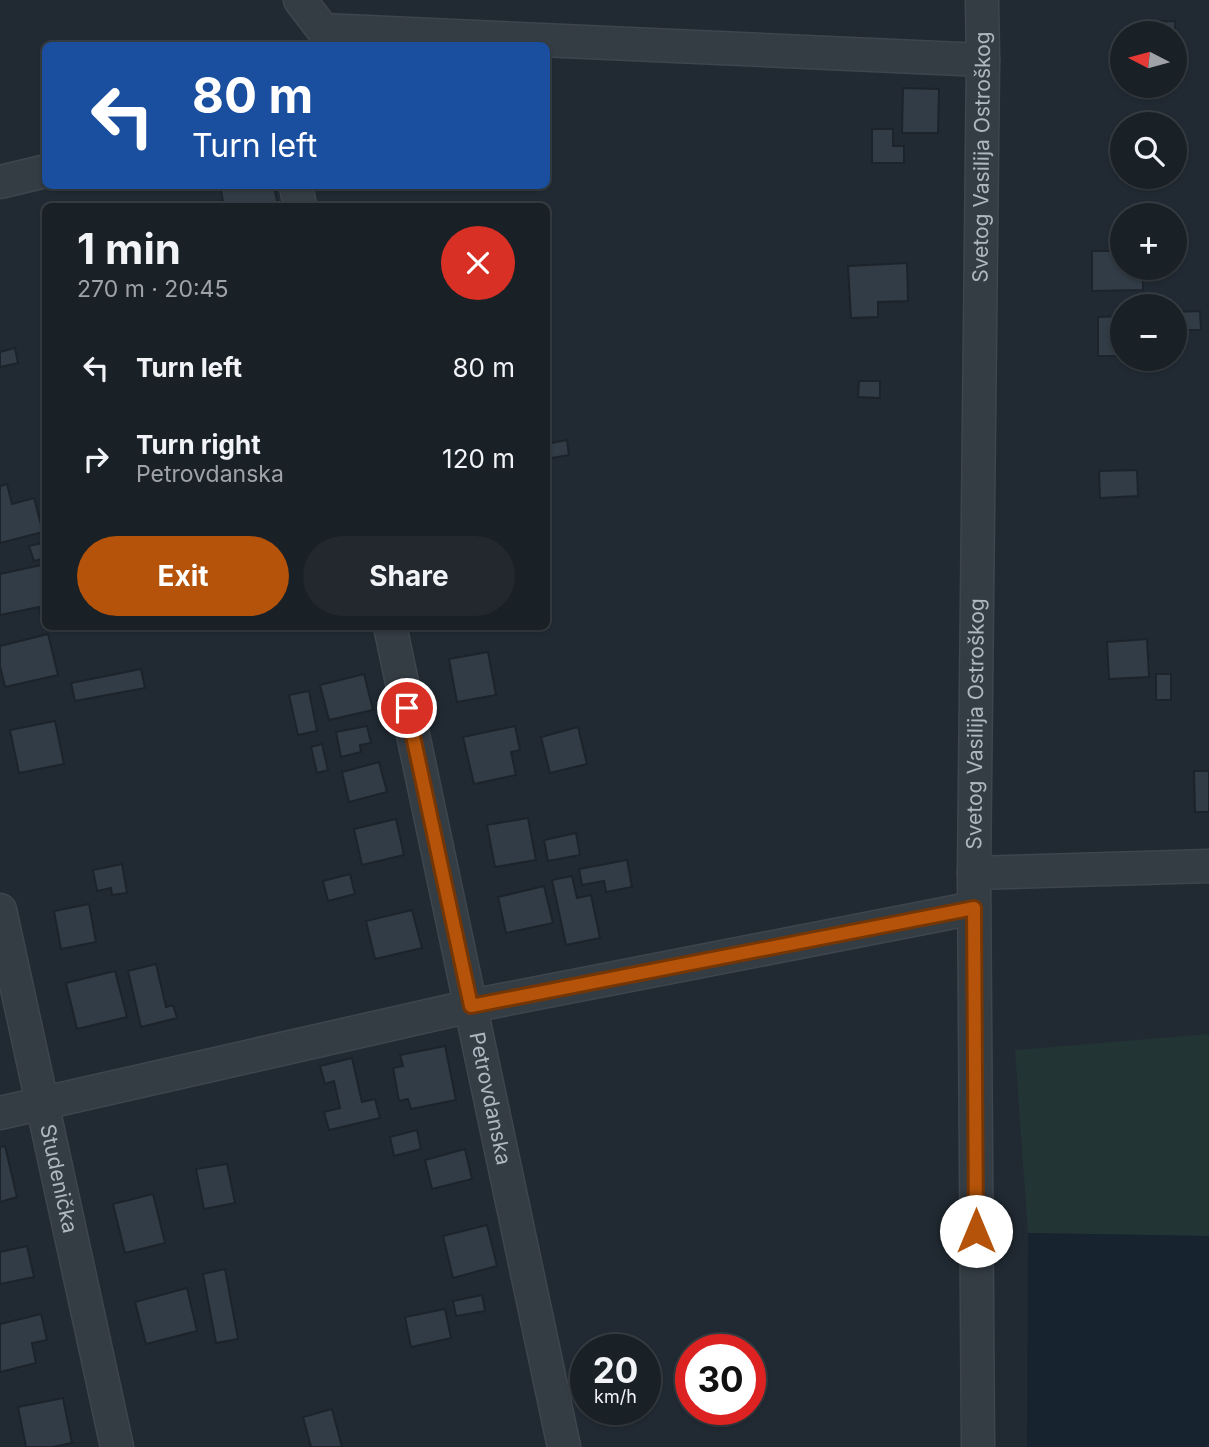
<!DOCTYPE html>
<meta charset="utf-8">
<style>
:root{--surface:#192026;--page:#22282e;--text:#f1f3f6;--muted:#9fa3a7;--line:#373e43;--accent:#b45309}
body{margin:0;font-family:Inter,sans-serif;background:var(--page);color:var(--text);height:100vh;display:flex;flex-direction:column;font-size:26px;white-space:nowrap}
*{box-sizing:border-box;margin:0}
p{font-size:23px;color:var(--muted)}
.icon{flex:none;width:38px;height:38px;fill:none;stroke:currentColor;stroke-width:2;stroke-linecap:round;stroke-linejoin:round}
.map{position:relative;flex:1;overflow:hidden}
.details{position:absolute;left:42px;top:203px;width:508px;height:427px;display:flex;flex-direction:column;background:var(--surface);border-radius:10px;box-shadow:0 2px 5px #0004,0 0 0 2px var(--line)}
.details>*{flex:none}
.banner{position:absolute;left:42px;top:42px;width:508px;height:147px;border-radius:10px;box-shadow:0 2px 5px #0004,0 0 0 2px var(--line);background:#1a4fa0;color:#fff;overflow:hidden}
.needle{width:46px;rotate:276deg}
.buttons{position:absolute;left:1110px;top:21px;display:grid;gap:14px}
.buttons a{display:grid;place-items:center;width:77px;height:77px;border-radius:50%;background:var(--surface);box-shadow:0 2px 5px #0004,0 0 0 2px var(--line);font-size:35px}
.speed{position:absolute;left:570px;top:1334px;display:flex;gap:14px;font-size:35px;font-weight:700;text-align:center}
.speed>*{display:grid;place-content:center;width:91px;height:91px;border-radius:50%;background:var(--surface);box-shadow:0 2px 5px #0004,0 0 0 2px var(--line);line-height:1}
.speed small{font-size:18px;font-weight:400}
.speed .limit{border:10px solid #d22;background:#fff;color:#111}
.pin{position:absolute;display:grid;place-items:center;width:60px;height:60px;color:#fff;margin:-30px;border:4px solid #fff;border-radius:50%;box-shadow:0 2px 7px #0007}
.me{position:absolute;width:77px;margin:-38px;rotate:0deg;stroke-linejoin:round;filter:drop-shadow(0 0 5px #0008)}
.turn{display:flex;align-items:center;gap:24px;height:147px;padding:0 35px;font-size:32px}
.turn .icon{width:91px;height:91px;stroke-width:2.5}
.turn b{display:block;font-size:49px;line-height:60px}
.round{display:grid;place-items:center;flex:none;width:74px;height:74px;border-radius:37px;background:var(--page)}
.head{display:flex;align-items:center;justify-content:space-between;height:119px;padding:0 35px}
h1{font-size:42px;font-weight:700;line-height:52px}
.primary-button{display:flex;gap:14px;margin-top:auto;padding:14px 35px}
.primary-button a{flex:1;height:80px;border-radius:42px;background:var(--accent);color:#fff;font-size:28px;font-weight:700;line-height:80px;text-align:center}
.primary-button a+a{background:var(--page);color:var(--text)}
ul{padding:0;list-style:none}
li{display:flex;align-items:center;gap:21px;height:91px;padding:0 35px}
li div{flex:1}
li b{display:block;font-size:26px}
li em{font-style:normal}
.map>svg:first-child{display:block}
</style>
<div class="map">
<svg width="1209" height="1447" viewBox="0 0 1209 1447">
<rect width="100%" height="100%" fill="#212a33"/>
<!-- green -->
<path fill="#233434" d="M1209,1034V1236L1028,1233L1015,1050Z"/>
<!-- water -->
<path fill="#17232f" d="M1028,1233L1209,1236V1444L1204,1447H1027Z"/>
<!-- building -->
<path fill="#313c46" stroke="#1c232a" stroke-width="2" d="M1175,21V49L1174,33H1148L1147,22Z
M903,88L939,89L938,133H902Z
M872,129H893V146H904V163H872Z
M220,186H274L278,206H224Z
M1092,251H1122V268H1134V273H1143V290L1092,291Z
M907,263L908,301L878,302V317L851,318L848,266Z
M1200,311L1201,330H1184V323H1174V312Z
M1122,316V356H1098V317Z
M15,348L18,363L0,367V352Z
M859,381H880V398L858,397Z
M567,440L569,455L546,459V444Z
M1137,470L1138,496L1100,498L1099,471Z
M7,484L12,504L34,498L43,532L0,543V486Z
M46,542V558L34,561L29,546Z
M46,564V623L43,624L39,607L0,615V574Z
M48,634L58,675L5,687L0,666V646Z
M1147,639L1149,677L1109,679L1107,642Z
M488,652L496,695L457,702L449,659Z
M141,669L145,688L75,701L71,683Z
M364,674L373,710L329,720L320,685Z
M1156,674H1171V700H1156Z
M309,691L317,731L298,735L289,695Z
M55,721L64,764L19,773L10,730Z
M367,726L371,743L360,745L361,752L341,757L336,732Z
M515,726L520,750L511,752L516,775L474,784L463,737Z
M578,727L587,764L550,773L541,737Z
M322,744L328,770L317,773L311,747Z
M379,762L387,792L349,802L342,772Z
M1194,771H1209V812H1195Z
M528,818L536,860L495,867L487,825Z
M396,819L404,855L362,865L354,829Z
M576,833L580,855L548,861L544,840Z
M627,860L632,887L606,892L604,881L582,885L579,869Z
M122,864L127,893L112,895L111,888L97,891L93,870Z
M350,874L355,894L328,901L323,881Z
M572,876L577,898L591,895L600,938L566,945L552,880Z
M544,886L553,923L506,933L498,897Z
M89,904L96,942L61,949L54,911Z
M412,910L422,948L375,959L366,921Z
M156,964L166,1007L173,1005L177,1018L141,1027L128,971Z
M115,971L127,1017L77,1029L66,983Z
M445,1046L456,1100L411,1109L408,1099L399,1101L393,1068L403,1066L400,1055Z
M352,1058L362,1102L375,1099L380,1118L329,1130L324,1112L340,1108L334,1081L325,1084L320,1066Z
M417,1130L421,1149L394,1156L390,1137Z
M5,1146L17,1197L0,1202V1147Z
M465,1149L472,1179L432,1189L425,1160Z
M227,1164L235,1203L204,1209L196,1169Z
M153,1194L165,1243L125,1253L113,1204Z
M487,1225L497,1266L453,1278L443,1236Z
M27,1246L34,1277L0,1284V1252Z
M225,1269L238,1339L216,1343L203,1274Z
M187,1288L197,1331L146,1344L135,1302Z
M482,1295L485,1311L456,1316L453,1301Z
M445,1309L451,1338L411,1347L405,1317Z
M41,1314L47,1340L32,1343L36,1363L0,1372V1324Z
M63,1398L72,1443L53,1447H26L18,1407Z
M332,1409L342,1447H311L303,1417Z"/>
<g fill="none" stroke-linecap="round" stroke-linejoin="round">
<!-- minor casing -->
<g stroke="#3e454d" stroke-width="35">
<g id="minor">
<path d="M300,0L323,30L983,60"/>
<path d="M0,182L46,171"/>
<path d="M296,186L300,206"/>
<path id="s1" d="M390,626L564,1447"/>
<path d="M974,873L1209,866"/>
<path id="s2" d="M0,910L117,1447"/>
<path d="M0,1113L471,1006L974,908"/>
<path id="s3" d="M978,1447L974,873L983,60L982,0"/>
</g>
</g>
<!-- minor -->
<use href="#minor" stroke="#343c44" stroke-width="32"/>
</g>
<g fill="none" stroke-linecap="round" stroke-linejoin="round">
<!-- route casing -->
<g stroke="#753606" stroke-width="18">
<path id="route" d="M407,708L471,1006L974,908L976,1231"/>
</g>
<!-- route -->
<use href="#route" stroke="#b45309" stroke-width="12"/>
</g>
<g text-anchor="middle" stroke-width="7" stroke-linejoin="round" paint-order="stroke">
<!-- street labels -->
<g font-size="21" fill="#afb7c1" stroke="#1a2128">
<text dy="7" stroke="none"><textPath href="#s3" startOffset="1290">Svetog Vasilija Ostroškog</textPath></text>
<text dy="7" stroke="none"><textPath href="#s3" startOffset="723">Svetog Vasilija Ostroškog</textPath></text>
<text dy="7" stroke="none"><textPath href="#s1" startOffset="483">Petrovdanska</textPath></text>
<text dy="7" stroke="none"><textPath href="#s2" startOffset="275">Studenička</textPath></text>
</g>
</g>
</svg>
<div class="buttons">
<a><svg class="needle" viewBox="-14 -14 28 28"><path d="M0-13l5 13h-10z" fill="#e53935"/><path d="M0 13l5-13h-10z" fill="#9fa3a7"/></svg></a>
<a><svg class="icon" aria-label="search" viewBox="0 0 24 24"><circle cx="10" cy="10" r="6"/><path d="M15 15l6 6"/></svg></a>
<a>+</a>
<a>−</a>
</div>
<div class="speed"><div>20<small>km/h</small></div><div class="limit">30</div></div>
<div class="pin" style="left:407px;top:708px;background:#d93025"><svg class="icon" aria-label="arrive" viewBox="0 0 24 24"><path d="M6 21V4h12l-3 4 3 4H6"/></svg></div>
<svg class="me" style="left:976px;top:1231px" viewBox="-20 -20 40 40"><circle r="19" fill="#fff"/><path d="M0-13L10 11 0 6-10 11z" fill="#b45309"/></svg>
<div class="banner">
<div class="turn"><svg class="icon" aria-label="left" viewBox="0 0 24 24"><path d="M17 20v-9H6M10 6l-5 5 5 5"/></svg><div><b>80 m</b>Turn left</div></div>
</div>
<section class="details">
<div class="head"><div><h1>1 min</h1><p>270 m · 20:45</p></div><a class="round" style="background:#d93025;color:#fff"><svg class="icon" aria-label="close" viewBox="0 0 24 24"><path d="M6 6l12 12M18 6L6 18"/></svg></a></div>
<ul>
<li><svg class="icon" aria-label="left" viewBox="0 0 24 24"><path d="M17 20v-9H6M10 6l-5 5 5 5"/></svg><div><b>Turn left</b></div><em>80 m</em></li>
<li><svg class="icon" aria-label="right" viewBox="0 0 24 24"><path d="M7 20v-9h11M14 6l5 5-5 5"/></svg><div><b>Turn right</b><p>Petrovdanska</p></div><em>120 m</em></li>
</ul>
<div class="primary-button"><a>Exit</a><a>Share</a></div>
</section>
</div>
